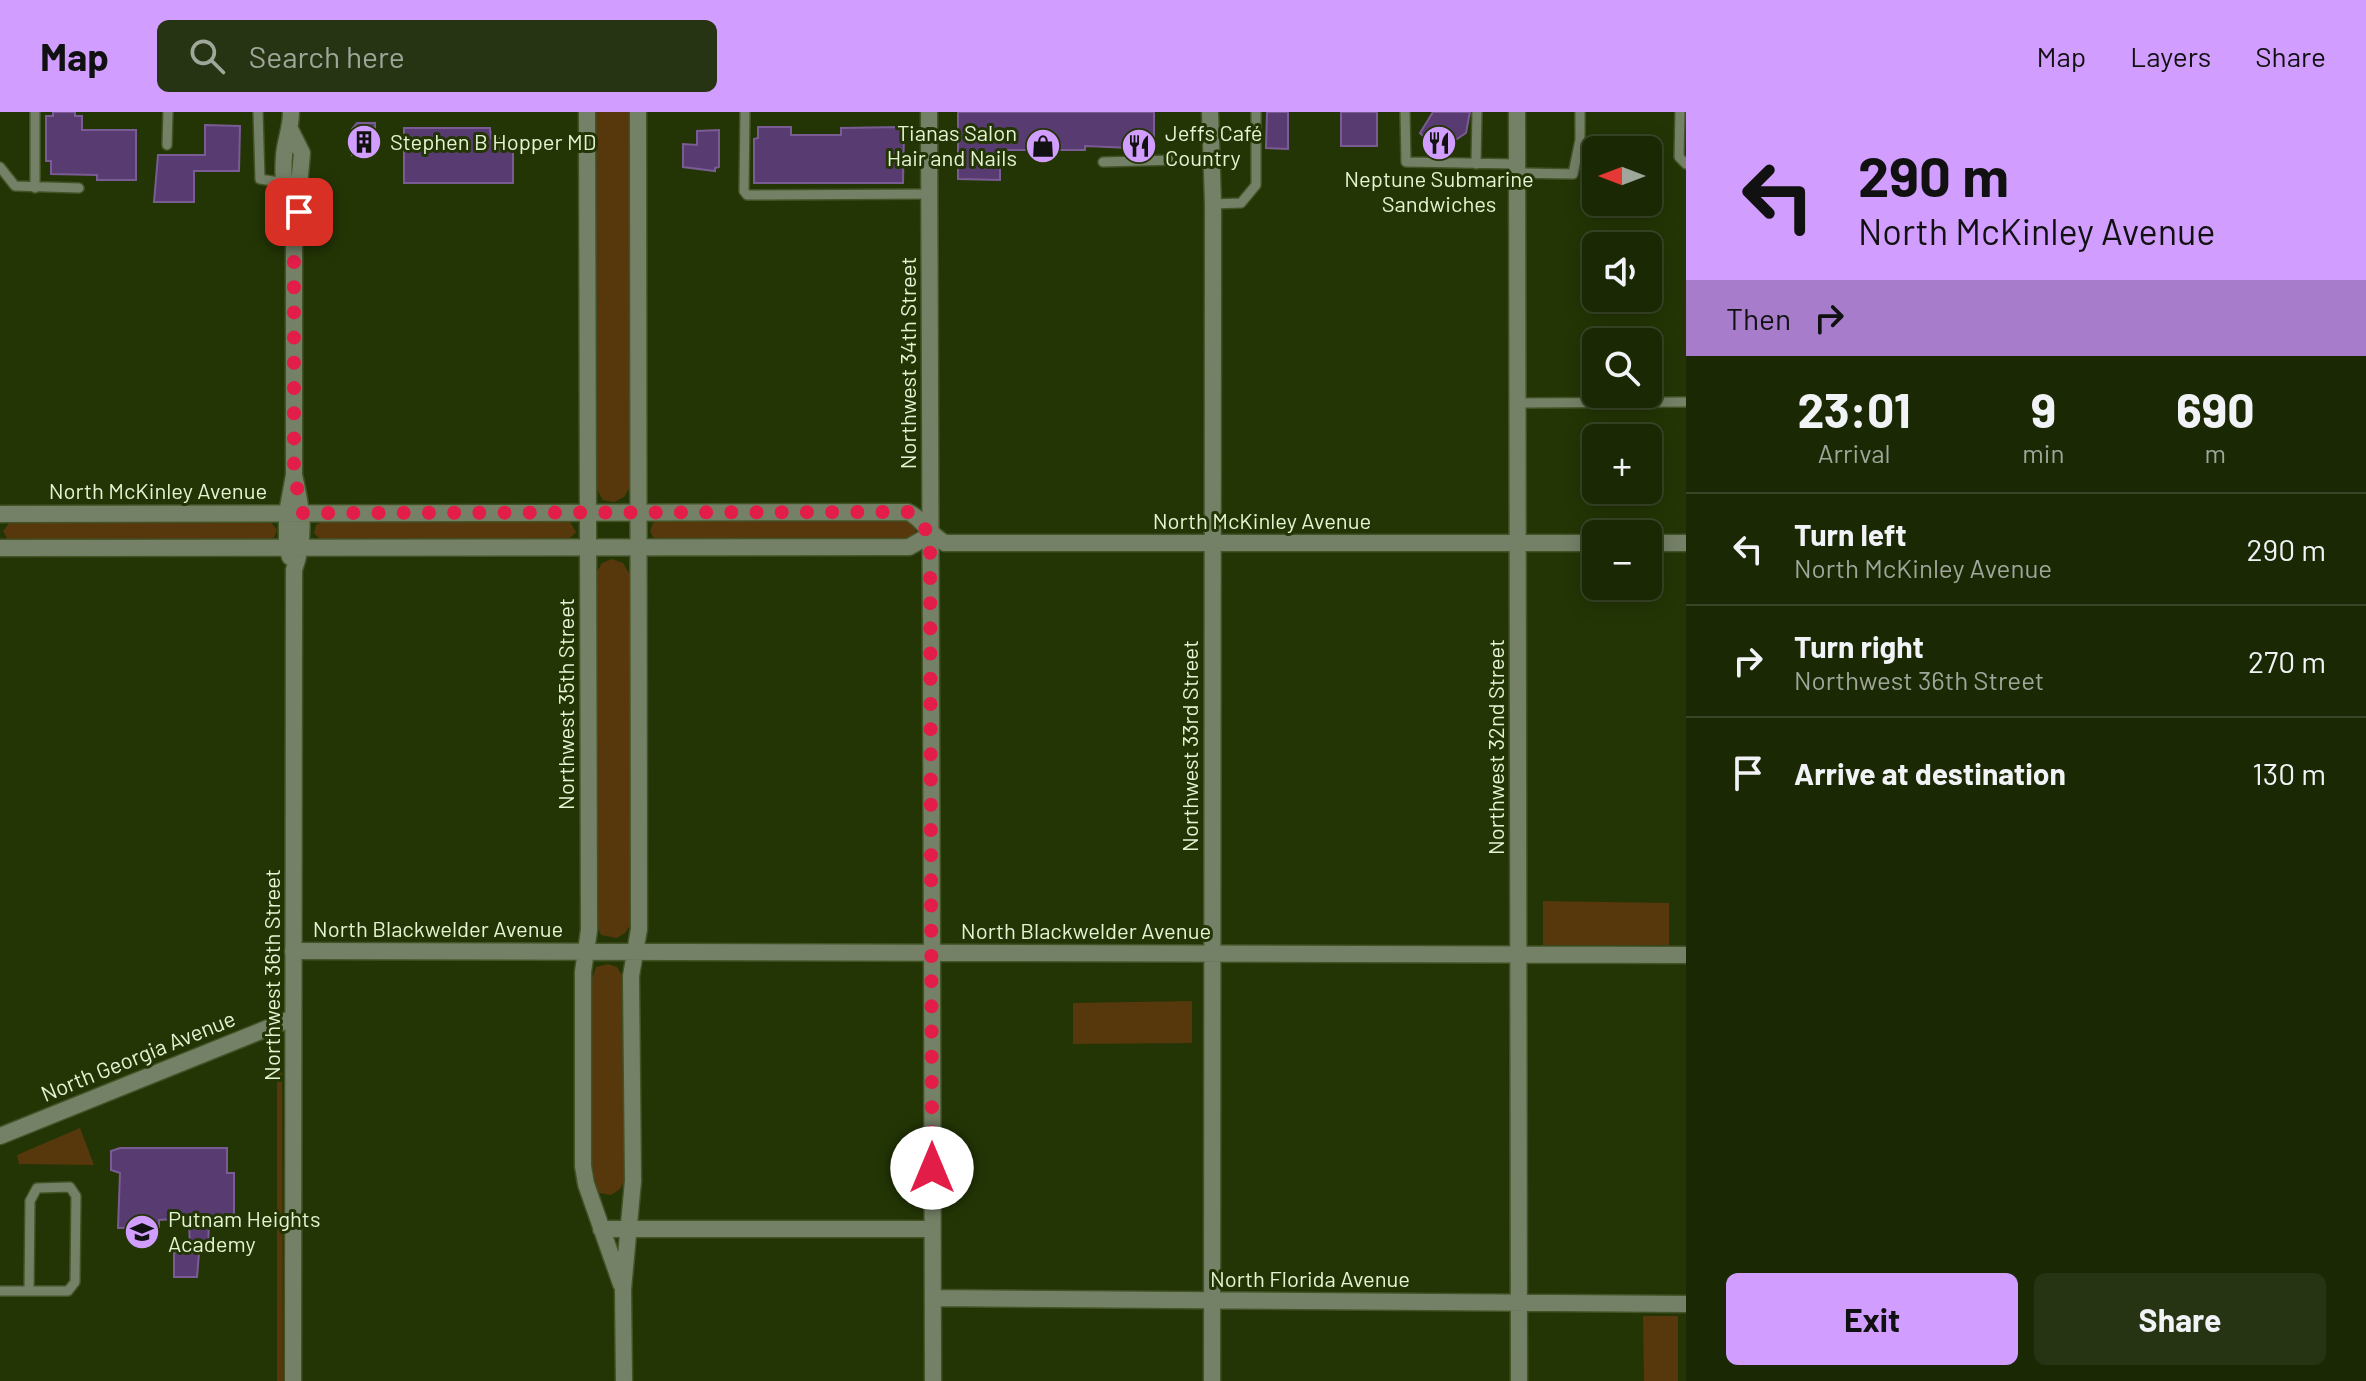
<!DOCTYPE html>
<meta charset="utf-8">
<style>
:root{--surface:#1a2804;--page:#273413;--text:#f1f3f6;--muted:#9fa69a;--line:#384426;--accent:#d19dfe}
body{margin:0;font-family:Barlow,sans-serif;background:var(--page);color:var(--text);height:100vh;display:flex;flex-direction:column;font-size:30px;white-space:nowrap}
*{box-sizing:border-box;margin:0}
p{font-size:26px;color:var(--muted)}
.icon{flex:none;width:44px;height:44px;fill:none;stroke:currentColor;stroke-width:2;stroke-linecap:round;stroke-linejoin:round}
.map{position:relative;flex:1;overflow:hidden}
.sheet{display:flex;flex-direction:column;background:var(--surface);width:680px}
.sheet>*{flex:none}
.guide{background:#d19dfe;color:#111;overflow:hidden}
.needle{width:52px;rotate:270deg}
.controls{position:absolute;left:1582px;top:24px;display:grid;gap:16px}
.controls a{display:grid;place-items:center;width:80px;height:80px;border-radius:12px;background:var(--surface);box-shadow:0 4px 20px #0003,0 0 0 2px var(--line);font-size:40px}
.pin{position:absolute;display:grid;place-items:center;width:68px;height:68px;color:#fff;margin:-34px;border-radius:16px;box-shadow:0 4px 12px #0006}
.me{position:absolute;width:88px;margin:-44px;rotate:0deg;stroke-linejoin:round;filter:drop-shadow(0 0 6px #0008)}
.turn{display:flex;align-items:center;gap:28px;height:168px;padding:0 40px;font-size:36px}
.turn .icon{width:104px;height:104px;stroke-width:2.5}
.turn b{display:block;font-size:56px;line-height:68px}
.then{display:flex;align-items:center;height:76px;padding:0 40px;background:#0003;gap:16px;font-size:30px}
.eta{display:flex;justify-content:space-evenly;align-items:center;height:136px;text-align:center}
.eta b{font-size:48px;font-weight:700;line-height:56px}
.button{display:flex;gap:16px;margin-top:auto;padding:16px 40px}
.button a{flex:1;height:92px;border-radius:12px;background:var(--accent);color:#111;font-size:32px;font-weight:700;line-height:92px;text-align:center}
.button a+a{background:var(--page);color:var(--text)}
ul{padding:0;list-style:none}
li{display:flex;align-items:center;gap:24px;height:112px;padding:0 40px;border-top:2px solid var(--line)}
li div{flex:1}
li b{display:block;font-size:30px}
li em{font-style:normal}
header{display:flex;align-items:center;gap:48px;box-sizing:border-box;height:112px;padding:0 40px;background:var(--accent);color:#111}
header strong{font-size:38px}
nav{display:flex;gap:44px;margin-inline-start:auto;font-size:28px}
.search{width:560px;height:72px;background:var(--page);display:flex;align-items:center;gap:20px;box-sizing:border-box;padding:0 28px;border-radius:12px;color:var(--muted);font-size:30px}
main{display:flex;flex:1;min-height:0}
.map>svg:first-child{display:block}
</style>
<header>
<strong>Map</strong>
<div class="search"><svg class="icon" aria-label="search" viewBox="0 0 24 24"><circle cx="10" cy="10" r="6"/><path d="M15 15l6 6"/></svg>Search here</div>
<nav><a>Map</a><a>Layers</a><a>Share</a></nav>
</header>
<main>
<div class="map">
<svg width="1686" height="1269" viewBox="0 0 1686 1269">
<rect width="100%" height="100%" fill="#233505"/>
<!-- green -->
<path fill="#57370c" d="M596,0H629V377L624,385L614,390L603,388L596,376Z
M907,407L914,413L916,419L908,428H660L653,425L650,419L653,411L660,408Z
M569,408L576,420L567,429L321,428L314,421L316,413L324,409Z
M270,409L277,418L273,428H8L3,419L10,410Z
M612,447L623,451L630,463L631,812L625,821L617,826L601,823L597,814L596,461L602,451Z
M1543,789L1669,791V833H1543Z
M608,852L617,855L624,866L625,1068L620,1077L611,1083L599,1081L591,1067L589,875L596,855Z
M1192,889V931L1073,932V891Z
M277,944L282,946L283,1269H277Z
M80,1016L94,1053L19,1052L17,1043Z
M1643,1204H1678V1269H1644Z"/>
<!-- building -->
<path fill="#583b70" stroke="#7a5c94" stroke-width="2" d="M53,0H75V4H82V18H136V68H97V63L51,62V49H46V4H53Z
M958,0H1154V37L1085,34V38H1000V68L958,67Z
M1267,0H1288V37L1266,36Z
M1341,0H1377V34H1341Z
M1433,0H1470L1466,21L1439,39L1420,21Z
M357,11H375V43H352V17Z
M205,13L240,14L239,59H194V90H154L158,43H205Z
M758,15H791V23H841V16L900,15V19H904L903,71H754V27L758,26Z
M404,16H490L491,26H513V71H404Z
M719,18V55L715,56V59L683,55V32L697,33V19Z
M120,1036H227V1061H234V1106H209L208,1141L190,1140L189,1106L159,1108V1115L118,1116L120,1061L111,1058V1039Z
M174,1140L199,1141L197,1165H174Z"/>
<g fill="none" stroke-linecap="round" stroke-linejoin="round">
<!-- service casing -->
<g stroke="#425326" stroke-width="12">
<path id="service" d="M35,0V76
M258,0L260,67L285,71
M745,0L744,79L747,83L929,82
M1405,0L1406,50L1517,52
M1680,0L1679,45L1686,52
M167,33L168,0
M1103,50L1210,47
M1476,52L1477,0
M0,55L15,74L79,76
M1517,61L1573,62L1580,28V0
M1213,92L1241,91L1256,73V0
M1517,291L1686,290
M0,1179H68L75,1170L76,1084L70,1075L37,1076L30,1089L29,1179"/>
</g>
<!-- minor casing -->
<g stroke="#425326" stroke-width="19">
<path id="minor" d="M587,0L589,818L583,860V1054L586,1072L621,1172
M1210,0L1213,92L1212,1269
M1517,0L1519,1269
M293,839L1686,843
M932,841L933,1269
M0,1024L293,906
M601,1117H932
M933,1186L1686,1192
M624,1269L623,1177L633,1069L631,864L639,817L638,0"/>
</g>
<!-- tertiary casing -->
<g stroke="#425326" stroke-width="19">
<path id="tertiary" d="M291,0C291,17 285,29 284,44C282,69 286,97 292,121
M929,0L932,841
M0,402L908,400C922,406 929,423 945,431H1596
M1648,431H1686
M0,436L909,435L930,423
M290,445L287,436V401L294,363V130L302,41L291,19
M293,1269L294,458C306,425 302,397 294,363"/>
</g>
<!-- service -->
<use href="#service" stroke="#758167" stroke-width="9"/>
<!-- minor -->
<use href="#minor" stroke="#758167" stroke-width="16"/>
<!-- tertiary -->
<use href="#tertiary" stroke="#758167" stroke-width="16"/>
</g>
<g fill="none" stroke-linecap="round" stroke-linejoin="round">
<!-- route -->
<path stroke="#e11d48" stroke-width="14" stroke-dasharray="0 25.2" d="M299,100L294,130V363L303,401L908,400L913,402L930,423L932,1056"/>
</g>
<!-- icons -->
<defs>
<g id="building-disc" transform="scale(1.8)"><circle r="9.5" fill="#d19dfe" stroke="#233505"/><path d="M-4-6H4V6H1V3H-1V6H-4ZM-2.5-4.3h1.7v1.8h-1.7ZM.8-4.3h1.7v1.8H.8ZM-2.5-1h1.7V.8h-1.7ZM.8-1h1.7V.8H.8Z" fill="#111"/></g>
<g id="restaurant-disc" transform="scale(1.8)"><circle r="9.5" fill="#d19dfe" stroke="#233505"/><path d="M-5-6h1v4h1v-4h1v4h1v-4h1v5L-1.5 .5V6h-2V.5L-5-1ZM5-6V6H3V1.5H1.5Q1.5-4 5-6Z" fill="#111"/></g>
<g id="shop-disc" transform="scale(1.8)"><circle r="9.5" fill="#d19dfe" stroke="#233505"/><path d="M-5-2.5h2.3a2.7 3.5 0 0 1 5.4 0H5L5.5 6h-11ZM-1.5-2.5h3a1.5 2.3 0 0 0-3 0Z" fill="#111"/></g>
<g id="school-disc" transform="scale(1.8)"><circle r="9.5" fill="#d19dfe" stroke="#233505"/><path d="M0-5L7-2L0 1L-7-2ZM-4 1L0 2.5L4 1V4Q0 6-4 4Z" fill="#111"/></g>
</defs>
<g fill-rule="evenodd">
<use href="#building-disc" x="364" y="30"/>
<use href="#restaurant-disc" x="1439" y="31"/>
<use href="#shop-disc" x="1043" y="34"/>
<use href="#restaurant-disc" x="1139" y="34"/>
<use href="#school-disc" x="142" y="1120"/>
</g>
<g text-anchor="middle" stroke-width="6" stroke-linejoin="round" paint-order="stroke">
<!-- poi labels -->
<g font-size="22" fill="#e4f3d3" stroke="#233505" text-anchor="start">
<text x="1017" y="29" text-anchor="end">Tianas Salon<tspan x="1017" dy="25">Hair and Nails</tspan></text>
<text x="1165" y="29">Jeffs Café<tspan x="1165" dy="25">Country</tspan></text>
<text x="390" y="38">Stephen B Hopper MD</text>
<text x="1439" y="75" text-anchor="middle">Neptune Submarine<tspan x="1439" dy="25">Sandwiches</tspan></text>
<text x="168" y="1115">Putnam Heights<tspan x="168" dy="25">Academy</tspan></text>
</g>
<!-- street labels -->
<g font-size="22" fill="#e4f3d3" stroke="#233505">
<text transform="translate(908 251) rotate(-90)" y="8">Northwest 34th Street</text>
<text x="158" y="387">North McKinley Avenue</text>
<text x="1262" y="417">North McKinley Avenue</text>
<text transform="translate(566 592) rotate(-90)" y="8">Northwest 35th Street</text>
<text transform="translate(1190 634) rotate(-90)" y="8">Northwest 33rd Street</text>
<text transform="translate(1496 635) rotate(-90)" y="8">Northwest 32nd Street</text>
<text x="438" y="825">North Blackwelder Avenue</text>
<text x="1086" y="827">North Blackwelder Avenue</text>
<text transform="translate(272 863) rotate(-90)" y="8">Northwest 36th Street</text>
<text transform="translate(138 944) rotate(-22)" y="8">North Georgia Avenue</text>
<text x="1310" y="1175">North Florida Avenue</text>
</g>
</g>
</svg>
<div class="controls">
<a><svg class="needle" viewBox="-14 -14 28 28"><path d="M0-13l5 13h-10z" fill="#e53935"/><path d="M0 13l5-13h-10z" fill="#9fa69a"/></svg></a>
<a><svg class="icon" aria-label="sound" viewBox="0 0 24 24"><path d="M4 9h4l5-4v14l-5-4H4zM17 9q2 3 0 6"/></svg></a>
<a><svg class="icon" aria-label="search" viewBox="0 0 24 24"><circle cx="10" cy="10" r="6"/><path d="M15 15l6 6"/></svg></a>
<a>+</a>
<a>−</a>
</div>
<div class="pin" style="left:299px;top:100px;background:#d93025"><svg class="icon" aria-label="arrive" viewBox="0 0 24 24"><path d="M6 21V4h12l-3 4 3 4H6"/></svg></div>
<svg class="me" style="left:932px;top:1056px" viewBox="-20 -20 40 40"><circle r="19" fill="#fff"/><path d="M0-13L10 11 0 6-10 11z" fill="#e11d48"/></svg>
</div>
<section class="sheet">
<div class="guide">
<div class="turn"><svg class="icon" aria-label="left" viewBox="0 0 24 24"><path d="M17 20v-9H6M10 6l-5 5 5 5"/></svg><div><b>290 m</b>North McKinley Avenue</div></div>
<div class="then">Then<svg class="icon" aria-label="right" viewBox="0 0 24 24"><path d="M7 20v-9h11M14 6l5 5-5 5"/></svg></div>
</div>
<div class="eta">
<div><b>23:01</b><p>Arrival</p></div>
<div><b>9</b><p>min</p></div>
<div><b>690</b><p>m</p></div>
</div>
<ul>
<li><svg class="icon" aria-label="left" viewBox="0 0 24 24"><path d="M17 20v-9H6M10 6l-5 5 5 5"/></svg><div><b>Turn left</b><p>North McKinley Avenue</p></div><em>290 m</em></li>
<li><svg class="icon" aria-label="right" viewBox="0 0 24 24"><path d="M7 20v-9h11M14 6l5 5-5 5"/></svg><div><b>Turn right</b><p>Northwest 36th Street</p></div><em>270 m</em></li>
<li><svg class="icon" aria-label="arrive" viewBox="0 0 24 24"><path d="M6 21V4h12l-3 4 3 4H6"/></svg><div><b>Arrive at destination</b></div><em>130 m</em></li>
</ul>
<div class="button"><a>Exit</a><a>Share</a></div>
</section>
</main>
